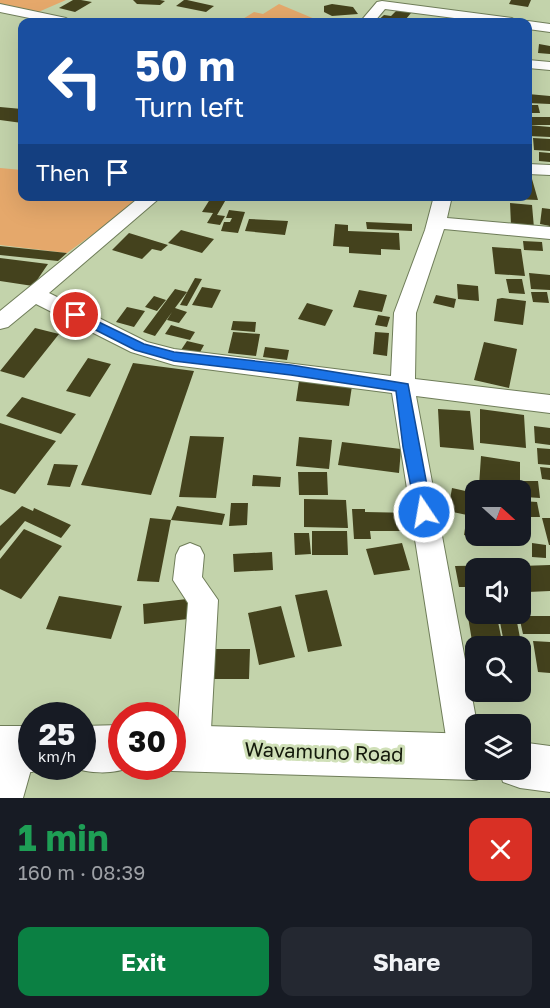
<!DOCTYPE html>
<meta charset="utf-8">
<style>
:root{--surface:#171b24;--page:#242831;--text:#f1f3f6;--muted:#9ea1a6;--accent:#0b8043}
body{margin:0;font-family:"Golos Text",sans-serif;background:var(--page);color:var(--text);height:100vh;display:flex;flex-direction:column;font-size:22px;white-space:nowrap}
*{box-sizing:border-box;margin:0}
p{font-size:20px;color:var(--muted)}
.icon{flex:none;width:33px;height:33px;fill:none;stroke:currentColor;stroke-width:2;stroke-linecap:round;stroke-linejoin:round}
.map{position:relative;height:798px;overflow:hidden}
.sheet{display:flex;flex-direction:column;background:var(--surface);flex:1}
.sheet>*{flex:none}
.hud{position:absolute;left:18px;top:18px;width:514px;height:183px;border-radius:12px;box-shadow:0 6px 24px #0002;background:#1a4fa0;color:#fff;overflow:hidden}
.needle{width:39px;rotate:111deg}
.controls{position:absolute;left:465px;top:480px;display:grid;gap:12px}
.controls a{display:grid;place-items:center;width:66px;height:66px;border-radius:12px;background:var(--surface);box-shadow:0 6px 24px #0002;font-size:30px}
.speed{position:absolute;left:18px;top:702px;display:flex;gap:12px;font-size:30px;font-weight:700;text-align:center}
.speed>*{display:grid;place-content:center;width:78px;height:78px;border-radius:50%;background:var(--surface);box-shadow:0 6px 24px #0002;line-height:1}
.speed small{font-size:15px;font-weight:400}
.speed .limit{border:9px solid #d22;background:#fff;color:#111}
.pin{position:absolute;display:grid;place-items:center;width:51px;height:51px;color:#fff;margin:-26px;border:3px solid #fff;border-radius:50%;box-shadow:0 2px 6px #0007}
.me{position:absolute;width:66px;margin:-33px;rotate:348deg;stroke-linejoin:round;filter:drop-shadow(0 0 4px #0008)}
.turn{display:flex;align-items:center;gap:21px;height:126px;padding:0 18px;font-size:27px}
.turn .icon{width:78px;height:78px;stroke-width:2.5}
.turn b{display:block;font-size:42px;line-height:51px}
.then{display:flex;align-items:center;height:57px;padding:0 18px;background:#0003;gap:12px;font-size:22px}
.round{display:grid;place-items:center;flex:none;width:63px;height:63px;border-radius:12px;background:var(--page)}
.summary{display:flex;align-items:center;justify-content:space-between;height:102px;padding:0 18px}
h1{font-size:36px;font-weight:700;line-height:45px;color:#1e9e55}
.button{display:flex;gap:12px;margin-top:auto;padding:12px 18px}
.button a{flex:1;height:69px;border-radius:12px;background:var(--accent);color:#fff;font-size:24px;font-weight:700;line-height:69px;text-align:center}
.button a+a{background:var(--page);color:var(--text)}
.map>svg:first-child{display:block}
</style>
<div class="map">
<svg width="550" height="798" viewBox="0 0 550 798">
<rect width="100%" height="100%" fill="#c3d3ab"/>
<!-- green -->
<path fill="#e5a86b" d="M0,0H66L36,13L0,6Z
M279,4L322,22H238L254,12L263,14Z
M0,168L22,170V196L144,197L67,253L0,245Z"/>
<!-- building -->
<path fill="#44421d" d="M73,0H81L92,2L75,12L59,8Z
M133,0H160L165,1L160,5L137,4Z
M184,0H187L214,6L206,12L176,6Z
M511,0H531L528,7L509,4Z
M332,4L353,7L358,14L332,16L324,12V6Z
M397,10L411,13L406,19L418,22H376L384,15L391,16Z
M539,44L550,46V54L538,53Z
M528,94L550,96V104L528,103Z
M528,105H538L540,113H528Z
M0,107L22,109V123L0,120Z
M528,117H550V125H528Z
M528,125L550,127V137L528,136Z
M533,138L550,139V151L534,150Z
M539,152L550,153V162L539,161Z
M528,179H532L538,200L513,199L512,196H528Z
M212,196H228L217,215L225,216L220,225L207,223L213,213L202,212Z
M510,203L532,205L534,228L511,225Z
M542,208L550,209V226L540,224Z
M229,210L245,212L238,233L221,231L224,222H230L232,218H226Z
M249,219L288,221L285,235L245,231Z
M366,222L412,224V231L367,229Z
M335,224L348,225V231L399,233L400,250L381,249V255L349,253V247L333,246Z
M181,230L214,239L202,253L168,243Z
M129,233L168,245L161,251L152,249L142,259L112,250Z
M523,241L542,242L543,251L524,250Z
M0,246L67,253L58,261L0,255Z
M492,247L521,249L525,276L495,274Z
M0,258L48,264L33,286L0,281Z
M529,273L550,275V290L531,289Z
M195,278L202,279L187,306L180,305Z
M506,279H522L525,294L509,293Z
M457,284L478,286L479,301L458,299Z
M202,287L221,290L212,308L192,305Z
M175,289L187,292L175,308L187,312L179,323L167,320L172,312L155,336L143,332Z
M359,290L387,295L382,312L353,307Z
M531,292H547L549,303L533,302Z
M436,295L456,299L454,308L433,303Z
M154,296L166,300L157,311L145,307Z
M502,298L526,301L523,325L494,321L497,299Z
M307,303L333,310L325,326L298,319Z
M127,307L145,311L134,327L116,322Z
M378,315L390,317L387,327L375,325Z
M233,321L256,322L255,332L231,330Z
M171,325L195,332L190,340L165,334Z
M35,328L59,334L24,378L0,371Z
M233,332L260,334L256,356L228,353Z
M375,332L389,333L387,356L373,354Z
M187,341L204,345L199,354L181,350Z
M484,342L517,349L509,388L474,380Z
M265,347L289,350L287,360L263,357Z
M88,358L111,364L90,397L66,391Z
M133,363L194,371L151,495L81,485Z
M299,381L352,386L349,406L296,401Z
M22,397L76,414L61,434L6,416Z
M438,409L470,411L474,450L440,447Z
M480,409L524,415L526,448L480,443Z
M0,423L56,441L15,494L0,489Z
M534,426L550,428V445L535,443Z
M190,436L224,437L216,498L179,497Z
M299,437L332,440L329,469L296,466Z
M342,442L401,449L399,473L338,465Z
M537,448L550,449V465L538,464Z
M481,456L520,462V490L479,486Z
M54,464L78,465L70,487L47,485Z
M540,467L550,468V480L542,479Z
M298,472H327L328,495H299Z
M253,475L281,477L280,487L252,486Z
M523,481H538L540,498L525,497Z
M452,488L470,492L469,502L476,503V536H504L503,545L464,535L467,515L448,511Z
M304,499L346,500L348,528L304,527Z
M522,501L537,502L540,517H525Z
M231,503H248L247,525L229,526Z
M22,506L33,511L34,508L71,525L61,538L25,521L0,551V526Z
M177,506L225,514L222,525L171,520Z
M352,509H365V512L415,513L417,531H370L371,539H354Z
M150,518L171,520L159,582L137,581Z
M542,518H550V545H549Z
M24,529L62,546L21,599L0,589V559Z
M312,531H347L348,555H312Z
M294,533H309L311,554L295,555Z
M402,543L410,570L374,575L366,549Z
M532,543L546,545V558L532,557Z
M272,552L273,570L234,572L233,554Z
M515,565L516,568H476V587H459L455,566Z
M550,565V591L528,592L521,566Z
M327,590L342,646L308,652L295,595Z
M465,591L476,593V608L465,606Z
M59,596L122,606L111,639L46,629Z
M187,599L188,619L144,624L143,604Z
M281,606L295,657L259,665L248,613Z
M519,616H550V634H523Z
M468,617H497L503,646L473,647Z
M499,617H516L521,643H504Z
M533,641L550,642V673L538,672Z
M210,649H250L249,679H208Z"/>
<g fill="none" stroke-linecap="round" stroke-linejoin="round">
<!-- minor casing -->
<g stroke="#6f7d59" stroke-width="2">
<path id="minor" d="M382,1L512,18L519,22H485L385,9L374,22H360L377,2Z
M0,4L66,18L73,22H49L0,12Z
M528,21L550,24V32L528,29V22H523Z
M528,60L550,62V70L528,68Z
M528,164L550,165V175L528,174Z
M141,196H162L49,293L147,342L174,349L391,376L394,313L425,230L434,196H452L447,218L550,227V239L444,229L416,313L415,379L550,395V413L416,396L477,724L476,769L466,773L454,768L449,756L392,393L174,365L131,352L36,304L8,327L0,329V311Z
M190,543L200,547L204,555L202,577L218,600L210,748L205,760L193,765L181,760L176,748L188,603L173,580L176,555L180,547Z
M19,732L32,739V766L23,798H0V757L7,737Z"/>
</g>
<!-- secondary casing -->
<g stroke="#6f7d59" stroke-width="2">
<path id="secondary" d="M122,725V766H133C114,775 88,774 69,766H82V726Z
M172,725L476,734V770H494L492,773L476,780L172,771L161,766H172Z
M0,726H32V766H45L32,772H0Z
M520,742L550,746V792L520,788L503,782L499,770H520Z"/>
</g>
<!-- minor -->
<use href="#minor" fill="#fff" fill-rule="evenodd"/>
<!-- secondary -->
<use href="#secondary" fill="#fff" fill-rule="evenodd"/>
</g>
<!-- route -->
<path fill="#1a73e8" stroke="#114b97" stroke-width="1.5" d="M76,311L144,344L174,352L291,365L408,384L432,512L430,516L424,518L416,512L403,447L396,391L291,375L174,361L135,350L72,318V312Z"/>
<g text-anchor="middle" stroke-width="6" stroke-linejoin="round" paint-order="stroke">
<!-- near-street labels -->
<g font-size="20" fill="#14190b" stroke="#d0e0b8">
<text transform="translate(324 752) rotate(2)" y="7">Wavamuno Road</text>
</g>
</g>
</svg>
<div class="controls">
<a><svg class="needle" viewBox="-14 -14 28 28"><path d="M0-13l5 13h-10z" fill="#e53935"/><path d="M0 13l5-13h-10z" fill="#9ea1a6"/></svg></a>
<a><svg class="icon" aria-label="sound" viewBox="0 0 24 24"><path d="M4 9h4l5-4v14l-5-4H4zM17 9q2 3 0 6"/></svg></a>
<a><svg class="icon" aria-label="search" viewBox="0 0 24 24"><circle cx="10" cy="10" r="6"/><path d="M15 15l6 6"/></svg></a>
<a><svg class="icon" aria-label="layers" viewBox="0 0 24 24"><path d="M12 4l9 5-9 5-9-5zM3 14l9 5 9-5"/></svg></a>
</div>
<div class="speed"><div>25<small>km/h</small></div><div class="limit">30</div></div>
<div class="pin" style="left:76px;top:315px;background:#d93025"><svg class="icon" aria-label="arrive" viewBox="0 0 24 24"><path d="M6 21V4h12l-3 4 3 4H6"/></svg></div>
<svg class="me" style="left:424px;top:512px" viewBox="-20 -20 40 40"><circle r="17" fill="#1a73e8" stroke="#fff" stroke-width="3"/><path d="M0-11L8 9 0 5-8 9z" fill="#fff"/></svg>
<div class="hud">
<div class="turn"><svg class="icon" aria-label="left" viewBox="0 0 24 24"><path d="M17 20v-9H6M10 6l-5 5 5 5"/></svg><div><b>50 m</b>Turn left</div></div>
<div class="then">Then<svg class="icon" aria-label="arrive" viewBox="0 0 24 24"><path d="M6 21V4h12l-3 4 3 4H6"/></svg></div>
</div>
</div>
<section class="sheet">
<div class="summary"><div><h1>1 min</h1><p>160 m · 08:39</p></div><a class="round" style="background:#d93025;color:#fff"><svg class="icon" aria-label="close" viewBox="0 0 24 24"><path d="M6 6l12 12M18 6L6 18"/></svg></a></div>
<div class="button"><a>Exit</a><a>Share</a></div>
</section>
